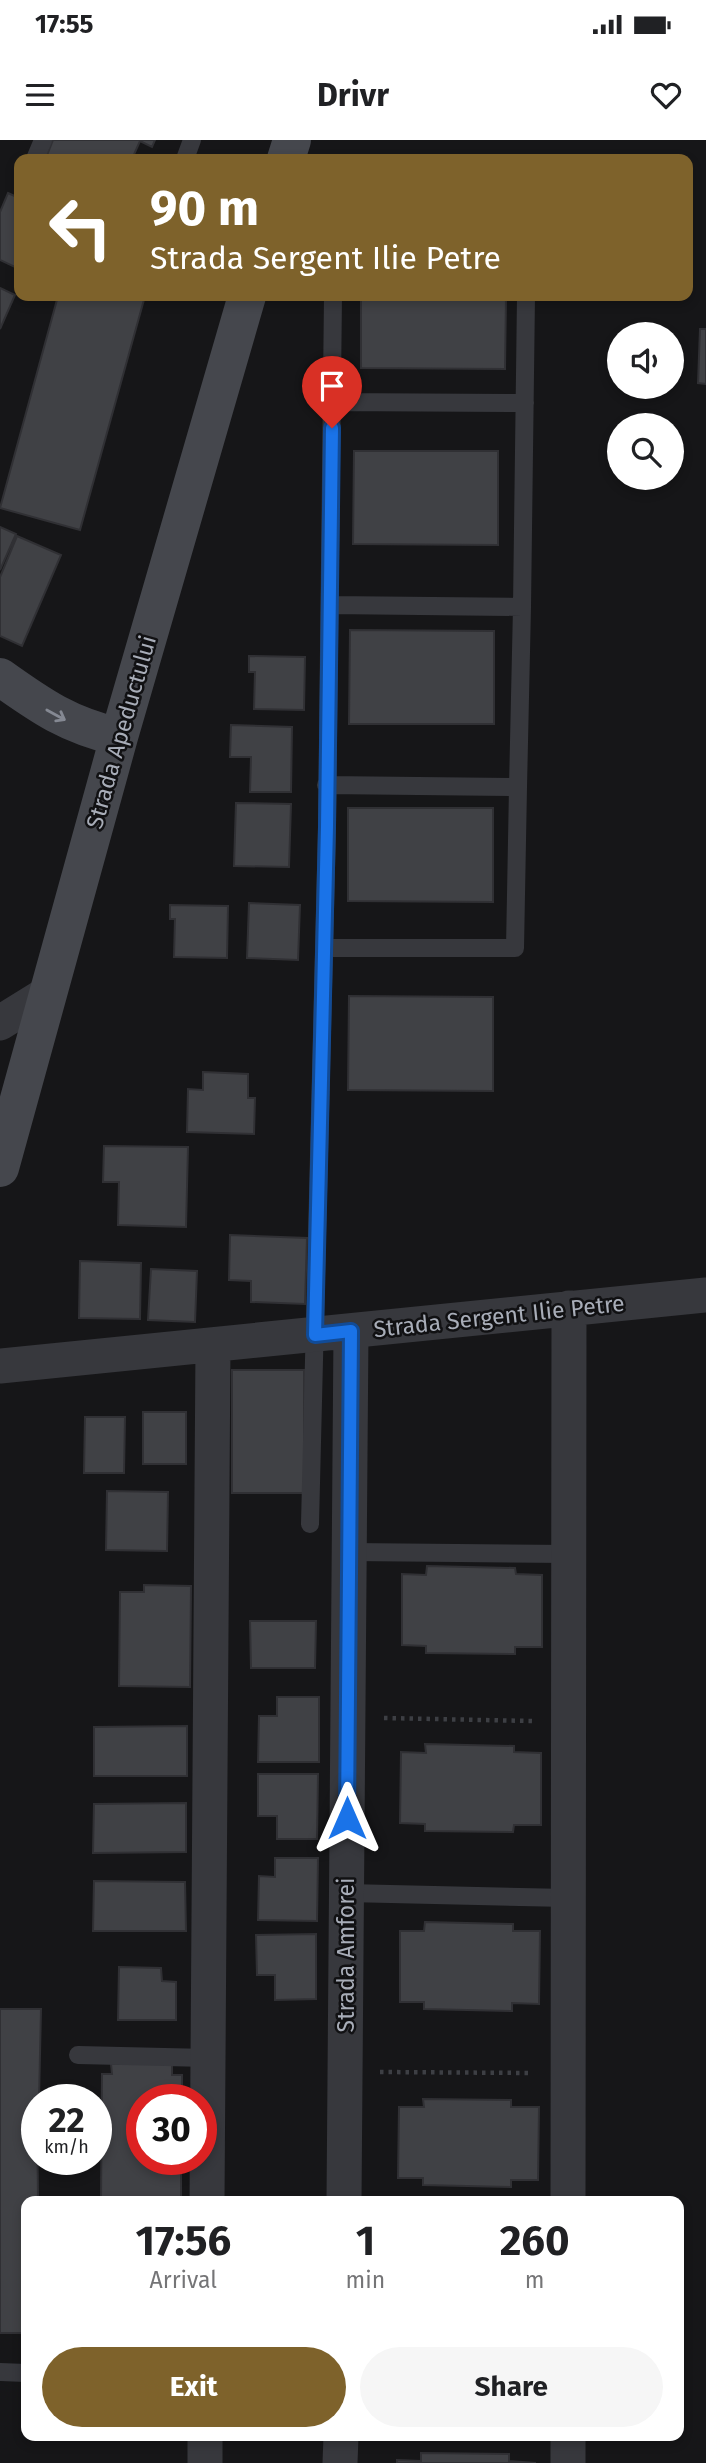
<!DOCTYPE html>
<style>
:root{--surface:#fff;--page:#f6f6f6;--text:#202124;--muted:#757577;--accent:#7e622b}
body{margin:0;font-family:"Fira Sans",sans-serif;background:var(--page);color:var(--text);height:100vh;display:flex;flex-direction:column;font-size:26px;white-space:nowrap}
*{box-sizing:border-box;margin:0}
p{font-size:23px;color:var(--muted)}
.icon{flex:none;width:38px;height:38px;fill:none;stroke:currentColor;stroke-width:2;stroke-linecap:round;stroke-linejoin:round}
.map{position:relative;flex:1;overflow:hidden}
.drawer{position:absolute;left:21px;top:2056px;width:663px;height:245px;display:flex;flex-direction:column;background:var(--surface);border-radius:14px;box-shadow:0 4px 10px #0003}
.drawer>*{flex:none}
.guide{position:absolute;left:14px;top:14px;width:679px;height:147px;border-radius:14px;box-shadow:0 4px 10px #0003;background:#7e622b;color:#fff;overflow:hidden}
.fabs{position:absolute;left:607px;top:182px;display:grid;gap:14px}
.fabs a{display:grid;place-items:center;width:77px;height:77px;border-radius:50%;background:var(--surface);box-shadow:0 4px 10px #0003;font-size:35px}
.speed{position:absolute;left:21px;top:1944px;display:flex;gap:14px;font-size:35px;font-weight:700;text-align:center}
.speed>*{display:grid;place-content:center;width:91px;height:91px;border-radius:50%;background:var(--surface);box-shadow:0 4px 10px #0003;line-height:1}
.speed small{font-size:18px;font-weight:400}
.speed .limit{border:10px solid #d22;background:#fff;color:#111}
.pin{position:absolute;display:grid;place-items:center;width:60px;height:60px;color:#fff;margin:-72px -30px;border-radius:50% 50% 50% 0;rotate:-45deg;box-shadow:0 0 7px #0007}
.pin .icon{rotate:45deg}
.me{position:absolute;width:77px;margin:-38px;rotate:0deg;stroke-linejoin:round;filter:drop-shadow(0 0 5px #0008)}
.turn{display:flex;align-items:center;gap:24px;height:147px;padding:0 21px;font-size:32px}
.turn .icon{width:91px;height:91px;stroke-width:2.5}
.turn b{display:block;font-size:49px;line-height:60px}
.eta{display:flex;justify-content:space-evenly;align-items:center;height:119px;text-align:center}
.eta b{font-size:42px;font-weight:700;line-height:49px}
.action{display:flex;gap:14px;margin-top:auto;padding:14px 21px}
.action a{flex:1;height:80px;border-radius:42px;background:var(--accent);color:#fff;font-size:28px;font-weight:700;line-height:80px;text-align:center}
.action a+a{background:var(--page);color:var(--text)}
.status{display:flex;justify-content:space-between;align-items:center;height:49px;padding:0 35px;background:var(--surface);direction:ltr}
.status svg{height:19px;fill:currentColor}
header{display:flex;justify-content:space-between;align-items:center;height:91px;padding:0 21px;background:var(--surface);font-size:32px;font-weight:700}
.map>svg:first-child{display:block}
</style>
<div class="status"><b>17:55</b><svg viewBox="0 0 49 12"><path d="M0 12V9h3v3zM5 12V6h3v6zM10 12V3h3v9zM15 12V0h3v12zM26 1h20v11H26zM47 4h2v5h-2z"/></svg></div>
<header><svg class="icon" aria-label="menu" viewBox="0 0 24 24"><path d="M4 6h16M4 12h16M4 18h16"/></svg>Drivr<svg class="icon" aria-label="heart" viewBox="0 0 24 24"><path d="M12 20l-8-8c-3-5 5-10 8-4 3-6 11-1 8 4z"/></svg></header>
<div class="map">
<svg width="706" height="2323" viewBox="0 0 706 2323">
<rect width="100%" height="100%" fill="#161618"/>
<!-- building -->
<path fill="#404145" stroke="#303034" stroke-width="2" d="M53,0H155L152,7L140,1L132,19H49L46,18Z
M8,53L19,58V129L0,120V72Z
M0,148L15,155L0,189Z
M58,156H145L80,390L0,368Z
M361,156H506L505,229L361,228Z
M700,189H706V244L698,243Z
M354,311H498V405L353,404Z
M0,387L16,394L0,430Z
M17,396L61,415L22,506L0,496V437Z
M350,490L494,491V584H349Z
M249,516L305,517L304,570L254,569L255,532H249Z
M231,585L292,587L291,652H250L251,617H230Z
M236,663L291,664L289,727L234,726Z
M348,668H493V762L348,761Z
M249,763L300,765L298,820L247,818Z
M170,765L228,766L227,818L174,817L175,779H170Z
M349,856L493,857V951L348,950Z
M203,932L248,934V958H255L254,994L187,992L188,949L203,950Z
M104,1006L188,1007L186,1087L118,1085L119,1042H103Z
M230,1095L307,1098L305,1164L251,1162V1141L229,1140Z
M80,1121L141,1123L140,1179L79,1178Z
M151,1129L197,1131L195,1182L148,1180Z
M232,1230H304V1353H232Z
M143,1272H186V1324H143Z
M85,1277H125L124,1333H84Z
M107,1351L168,1352L167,1411L106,1410Z
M427,1426L515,1428L516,1434L542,1435V1507H515V1514L426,1513V1506L402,1505V1434L426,1435Z
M144,1445L191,1446L190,1547L119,1546L120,1452H144Z
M250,1481H316L315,1528H251Z
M277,1557H319V1622H258L259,1576H277Z
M187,1586V1636H94V1587Z
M425,1604L514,1606V1612L541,1613V1685H514L513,1692L425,1691V1684L400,1683L401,1612L426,1613Z
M258,1634H318L317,1699H277V1676H258Z
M186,1663V1712L93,1713L94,1664Z
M275,1718H318L317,1781L258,1780L259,1736L275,1737Z
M94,1741L185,1742L186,1791H93Z
M425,1782L513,1784V1791H540L539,1864L512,1863V1871L424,1869V1862H400V1791H424Z
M316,1794V1859L275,1860V1835H257L256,1795Z
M119,1827L161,1828L162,1841L176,1842V1880H118Z
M0,1869H41L39,1960H37L38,2062H26V2193H0Z
M111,1924H172V1935H182V1960H142V2020H181V2062H101L102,1934H112Z
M423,1959L511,1960V1967H539L538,2040H511V2047L423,2045V2038H398L399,1967H424Z
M421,2313L509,2314V2321L536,2323H397V2320L421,2321Z"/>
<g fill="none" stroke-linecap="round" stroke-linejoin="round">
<!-- path -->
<path stroke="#3d3f44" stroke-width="4.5" stroke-dasharray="3.5 5" stroke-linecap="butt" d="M384,1578L532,1581
M380,1932L532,1933"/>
<!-- lane -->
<path stroke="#37383d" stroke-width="18" d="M35,19L43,0
M185,19L192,0
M332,262L525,263
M330,465L522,467L518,647
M522,467L526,156
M324,808H515L518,647L326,645
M310,1384L327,687L333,156
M350,1412L569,1414
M347,1753L568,1758
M78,1915L208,1918
M0,2232L26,2233"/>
<!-- street -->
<path stroke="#37383d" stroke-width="35" d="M0,883L48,853
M0,1226L706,1155
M207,2062L213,1205
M344,2062L351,1191
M568,2062L569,1168
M205,2323V2296
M340,2323L341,2296
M568,2323V2296"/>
<!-- secondary -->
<path stroke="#45474d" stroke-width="38" d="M286,19L292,0
M0,537C42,567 68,585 119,597
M0,1028L119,597L247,156"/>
</g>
<!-- one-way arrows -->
<defs><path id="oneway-shaft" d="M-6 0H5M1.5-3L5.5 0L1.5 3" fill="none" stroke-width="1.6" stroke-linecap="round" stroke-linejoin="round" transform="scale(1.75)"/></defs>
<use stroke="#858993" href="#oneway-shaft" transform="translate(56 575) rotate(29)"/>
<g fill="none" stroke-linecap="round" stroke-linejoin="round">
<!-- route casing -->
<g stroke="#114b97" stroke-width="18">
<path id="route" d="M332,288L327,687L315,1195L351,1191L347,1678"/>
</g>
<!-- route -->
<use href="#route" stroke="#1a73e8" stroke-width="12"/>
</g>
<g text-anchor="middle" stroke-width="5" stroke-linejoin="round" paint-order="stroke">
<!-- street labels -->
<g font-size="23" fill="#a8adb8" stroke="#111113">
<text transform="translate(121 592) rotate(-74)" y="8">Strada Apeductului</text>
<text transform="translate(499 1176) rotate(-6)" y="8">Strada Sergent Ilie Petre</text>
<text transform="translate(346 1815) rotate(-90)" y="8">Strada Amforei</text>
</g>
</g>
</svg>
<div class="fabs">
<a><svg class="icon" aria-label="sound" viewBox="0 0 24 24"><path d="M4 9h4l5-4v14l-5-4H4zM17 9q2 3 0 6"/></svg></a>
<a><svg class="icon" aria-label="search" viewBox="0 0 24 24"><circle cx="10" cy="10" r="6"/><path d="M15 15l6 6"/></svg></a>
</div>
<div class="speed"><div>22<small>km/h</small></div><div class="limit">30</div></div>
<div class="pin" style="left:332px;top:288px;background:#d93025"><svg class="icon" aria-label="arrive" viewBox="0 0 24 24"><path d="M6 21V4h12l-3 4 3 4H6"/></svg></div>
<svg class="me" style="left:347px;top:1678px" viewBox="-20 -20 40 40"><path d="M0-17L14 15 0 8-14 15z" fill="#1a73e8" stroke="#fff" stroke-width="4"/></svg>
<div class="guide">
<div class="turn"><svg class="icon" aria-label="left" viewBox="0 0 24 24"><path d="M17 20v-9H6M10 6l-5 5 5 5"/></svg><div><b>90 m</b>Strada Sergent Ilie Petre</div></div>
</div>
<section class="drawer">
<div class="eta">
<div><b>17:56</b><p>Arrival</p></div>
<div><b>1</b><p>min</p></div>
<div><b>260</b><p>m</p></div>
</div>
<div class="action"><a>Exit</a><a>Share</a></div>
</section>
</div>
